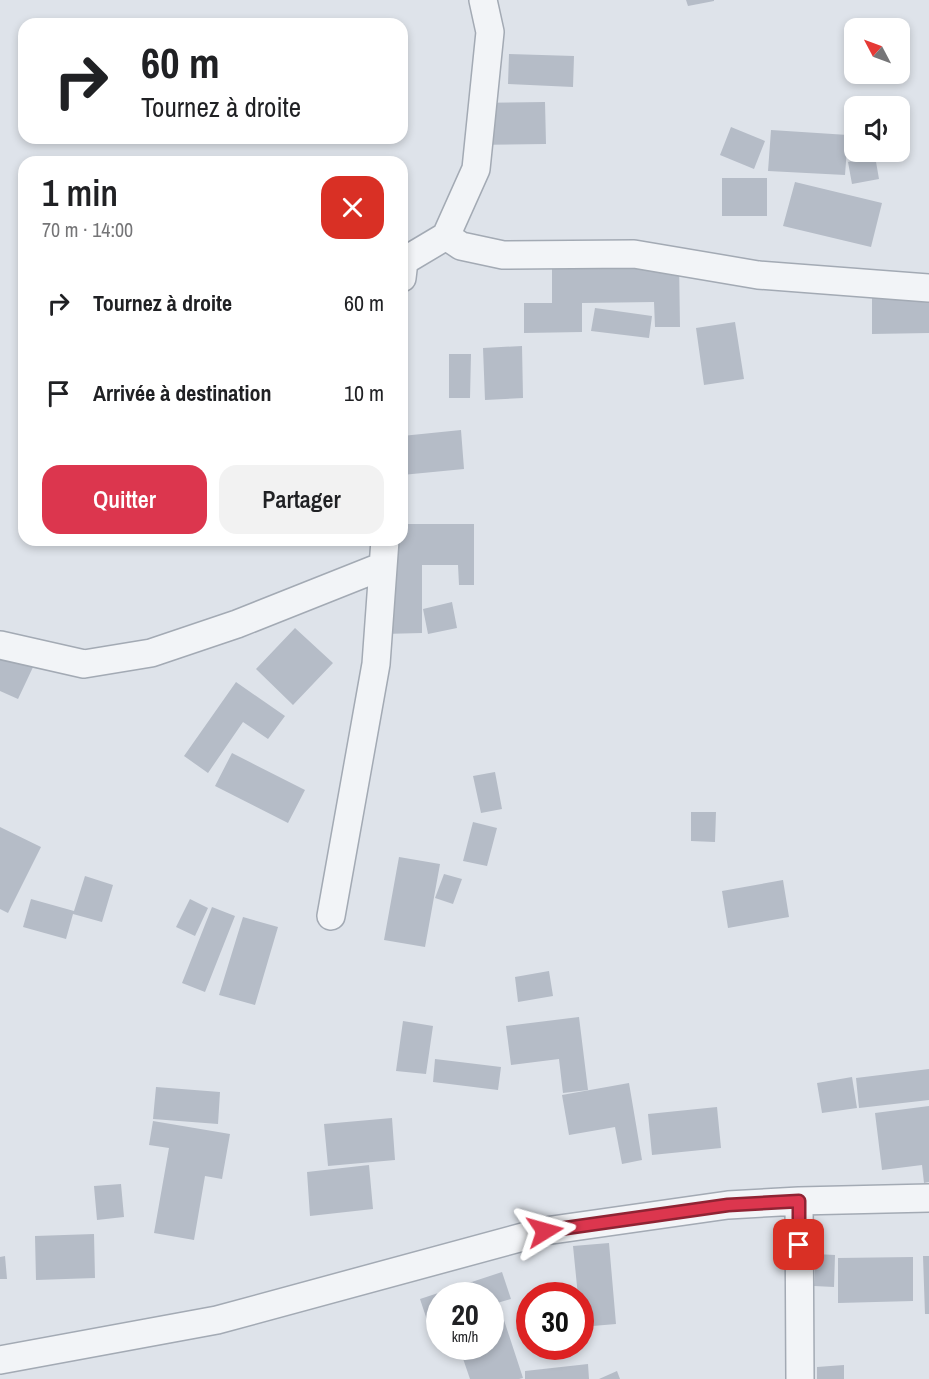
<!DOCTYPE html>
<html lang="fr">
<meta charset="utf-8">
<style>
:root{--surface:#fff;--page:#f2f2f2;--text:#202124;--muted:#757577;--accent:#dc364e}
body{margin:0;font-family:"Archivo Narrow",sans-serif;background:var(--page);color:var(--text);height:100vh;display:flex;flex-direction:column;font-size:22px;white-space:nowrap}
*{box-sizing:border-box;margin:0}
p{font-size:20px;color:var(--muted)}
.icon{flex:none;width:33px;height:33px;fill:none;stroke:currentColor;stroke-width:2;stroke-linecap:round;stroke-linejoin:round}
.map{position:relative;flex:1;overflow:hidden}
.drawer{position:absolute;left:18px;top:156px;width:390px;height:390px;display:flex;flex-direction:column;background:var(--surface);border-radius:18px;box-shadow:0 3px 9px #0003}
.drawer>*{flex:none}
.top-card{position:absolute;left:18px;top:18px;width:390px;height:126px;border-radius:18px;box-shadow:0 3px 9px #0003;background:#fff;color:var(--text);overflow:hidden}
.needle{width:39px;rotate:311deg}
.buttons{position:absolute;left:844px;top:18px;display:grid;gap:12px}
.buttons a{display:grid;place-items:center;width:66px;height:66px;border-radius:12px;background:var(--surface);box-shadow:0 3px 9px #0003;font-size:30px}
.speed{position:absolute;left:426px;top:1282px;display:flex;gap:12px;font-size:30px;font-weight:700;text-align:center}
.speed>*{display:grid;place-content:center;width:78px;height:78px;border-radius:50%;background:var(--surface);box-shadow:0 3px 9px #0003;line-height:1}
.speed small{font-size:15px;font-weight:400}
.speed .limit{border:9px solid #d22;background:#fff;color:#111}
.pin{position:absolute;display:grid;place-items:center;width:51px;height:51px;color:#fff;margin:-26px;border-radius:12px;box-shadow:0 3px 9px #0006}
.me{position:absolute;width:66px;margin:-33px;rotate:82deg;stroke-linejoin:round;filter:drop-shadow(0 0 4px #0008)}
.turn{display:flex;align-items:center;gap:21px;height:126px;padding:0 24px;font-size:27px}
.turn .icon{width:78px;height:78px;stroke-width:2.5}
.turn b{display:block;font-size:42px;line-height:51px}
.round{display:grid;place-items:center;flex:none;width:63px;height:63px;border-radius:18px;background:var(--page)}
.headline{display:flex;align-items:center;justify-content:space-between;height:102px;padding:0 24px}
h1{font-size:36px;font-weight:600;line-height:45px}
.action{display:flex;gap:12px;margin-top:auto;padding:12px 24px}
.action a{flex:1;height:69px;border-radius:18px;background:var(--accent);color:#fff;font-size:24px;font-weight:600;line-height:69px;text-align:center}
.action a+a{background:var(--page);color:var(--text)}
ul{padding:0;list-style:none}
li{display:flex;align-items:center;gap:18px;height:90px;padding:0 24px}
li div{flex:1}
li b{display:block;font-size:22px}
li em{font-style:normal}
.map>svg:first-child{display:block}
</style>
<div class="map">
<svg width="929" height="1379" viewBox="0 0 929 1379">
<rect width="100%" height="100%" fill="#dee3ea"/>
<!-- building -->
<path fill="#b5bcc7" d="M686,0H714V1L688,6Z
M509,54L574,56L573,87L508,84Z
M545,102L546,144L470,145V103Z
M731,127L765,141L754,169L720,155Z
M771,130L848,135L845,175L768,171Z
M875,156L879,179L852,184L848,162Z
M722,178H767V216H722Z
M795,182L882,203L871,247L783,226Z
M552,245L679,261L680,327H655L654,302L582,303V332L524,333V303H552Z
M929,288V333L872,334V289Z
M595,308L652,316L649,338L591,331Z
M735,322L744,379L704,385L696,328Z
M522,346L523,398L485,400L483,348Z
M449,354H471L470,398H449Z
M461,430L464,469L402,475V436Z
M402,524H474V585H459L458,565H422V633L383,634L384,540H402Z
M452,602L457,628L428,634L423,609Z
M295,628L333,663L293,705L256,669Z
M0,650L34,665L18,699L0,691Z
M236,682L285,716L268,739L243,722L208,773L184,756Z
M232,753L305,790L288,823L215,786Z
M495,772L502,809L481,813L473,776Z
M691,812H716L715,842L691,841Z
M473,822L497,828L487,866L463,861Z
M0,827L41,847L8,913L0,909Z
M399,857L440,864L425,947L384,940Z
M444,874L462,879L453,904L435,898Z
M85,876L113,885L102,922L73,914L66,939L23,927L31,899L74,911Z
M783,880L789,917L728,928L722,891Z
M190,899L208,908L195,936L176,927Z
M212,907L235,916L205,992L182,983Z
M243,917L278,927L255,1005L219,995Z
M549,971L553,996L518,1002L515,977Z
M579,1017L588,1090L563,1093L559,1059L511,1065L506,1026Z
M403,1021L433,1026L426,1074L396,1071Z
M435,1059L501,1067L498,1090L433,1082Z
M929,1069V1100L859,1108L856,1078Z
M852,1077L857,1108L822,1113L817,1083Z
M629,1083L642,1160L622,1164L615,1127L569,1135L562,1095Z
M156,1087L220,1092L218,1124L153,1119Z
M929,1106V1182L924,1183L922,1165L882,1170L875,1113Z
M717,1107L721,1148L652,1155L648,1114Z
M392,1118L395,1160L328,1166L324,1124Z
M153,1121L230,1134L222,1179L205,1176L194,1240L154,1233L169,1148L149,1145Z
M369,1165L373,1209L310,1216L307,1172Z
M121,1184L124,1217L97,1220L94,1186Z
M94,1234L95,1278L36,1280L35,1236Z
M609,1243L616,1324L581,1327L580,1296H578L573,1246Z
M816,1254L835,1255L834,1287L814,1286Z
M5,1256L7,1279H0V1257Z
M923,1256H929V1314H925Z
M913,1257V1301L838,1303V1258Z
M502,1272L511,1299L490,1305V1296H440V1342L435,1344L420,1299Z
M500,1308L523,1378L519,1379H470L459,1347H490V1311Z
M588,1364L589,1379H525V1371Z
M844,1365V1379H817V1367Z
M617,1371L620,1379H599Z"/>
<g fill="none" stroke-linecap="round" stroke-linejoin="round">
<!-- street casing -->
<g stroke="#a3aab4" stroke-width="30">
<path id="street" d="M446,236L461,246L503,255L634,254L758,275L929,288
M402,278L404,261L446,236L476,169L490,32L483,0
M0,645L84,664L151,653L237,624L383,566
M331,916L376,664L385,540
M799,1201L800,1379
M0,1360L217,1320L545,1231L728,1205L799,1201L929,1198"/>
</g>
<!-- street -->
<use href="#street" stroke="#f2f4f7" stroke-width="27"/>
</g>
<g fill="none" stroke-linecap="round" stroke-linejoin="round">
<!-- route casing -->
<g stroke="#8f2333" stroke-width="15">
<path id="route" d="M545,1231L728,1205L799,1201V1245"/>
</g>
<!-- route -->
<use href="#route" stroke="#dc364e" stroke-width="10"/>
</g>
</svg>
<div class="buttons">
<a><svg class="needle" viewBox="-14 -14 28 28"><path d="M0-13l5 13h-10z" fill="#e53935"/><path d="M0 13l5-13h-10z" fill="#757577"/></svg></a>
<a><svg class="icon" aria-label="sound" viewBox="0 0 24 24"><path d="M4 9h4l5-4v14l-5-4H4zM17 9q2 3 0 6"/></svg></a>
</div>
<div class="speed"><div>20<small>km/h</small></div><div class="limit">30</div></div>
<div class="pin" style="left:799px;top:1245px;background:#d93025"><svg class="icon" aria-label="arrive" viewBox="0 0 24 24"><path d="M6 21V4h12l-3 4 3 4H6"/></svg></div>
<svg class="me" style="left:545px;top:1231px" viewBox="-20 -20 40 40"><path d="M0-17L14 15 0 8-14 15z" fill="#dc364e" stroke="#fff" stroke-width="4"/></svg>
<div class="top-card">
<div class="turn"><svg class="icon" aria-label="right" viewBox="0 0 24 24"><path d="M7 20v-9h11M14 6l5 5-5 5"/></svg><div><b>60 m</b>Tournez à droite</div></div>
</div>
<section class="drawer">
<div class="headline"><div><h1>1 min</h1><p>70 m · 14:00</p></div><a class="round" style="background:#d93025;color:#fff"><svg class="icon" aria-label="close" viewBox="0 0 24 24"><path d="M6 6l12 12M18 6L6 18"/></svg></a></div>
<ul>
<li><svg class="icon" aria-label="right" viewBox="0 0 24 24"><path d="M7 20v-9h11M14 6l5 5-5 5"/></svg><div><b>Tournez à droite</b></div><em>60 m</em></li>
<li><svg class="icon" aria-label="arrive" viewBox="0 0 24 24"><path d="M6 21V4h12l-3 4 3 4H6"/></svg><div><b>Arrivée à destination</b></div><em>10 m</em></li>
</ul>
<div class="action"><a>Quitter</a><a>Partager</a></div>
</section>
</div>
